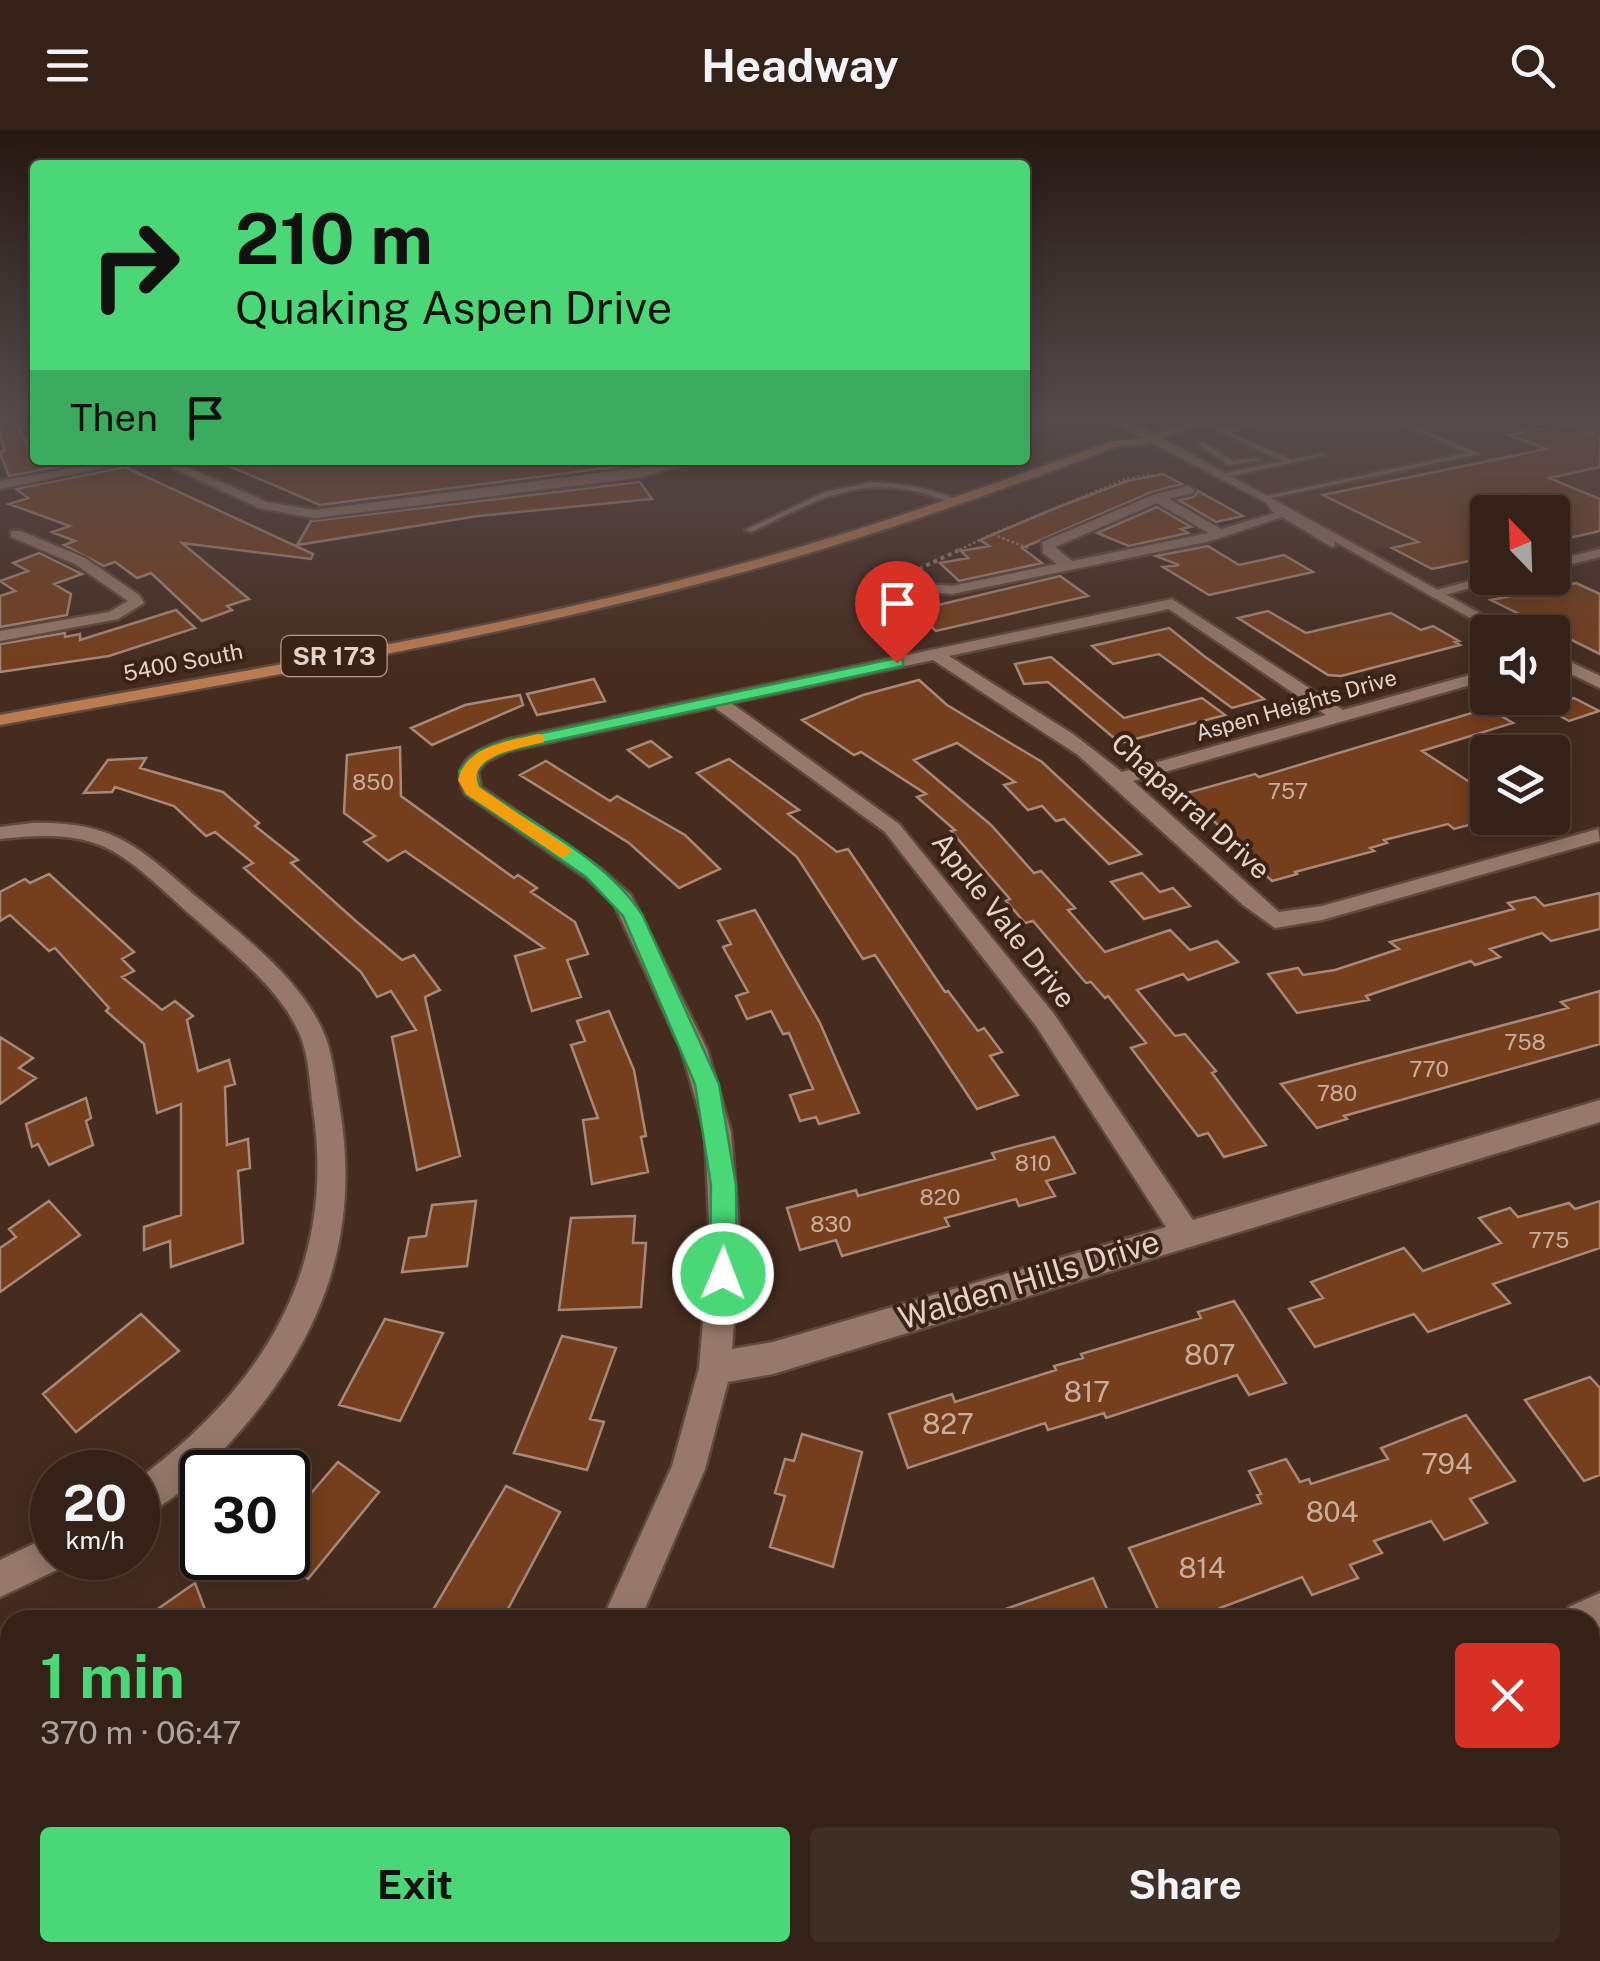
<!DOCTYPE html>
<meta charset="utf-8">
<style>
:root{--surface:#342117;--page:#3f2e24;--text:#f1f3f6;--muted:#a9a3a1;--line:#4e3e36;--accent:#4ad777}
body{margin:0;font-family:"Public Sans",sans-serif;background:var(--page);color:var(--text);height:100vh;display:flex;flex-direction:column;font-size:38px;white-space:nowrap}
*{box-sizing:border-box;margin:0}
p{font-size:32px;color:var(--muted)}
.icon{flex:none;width:55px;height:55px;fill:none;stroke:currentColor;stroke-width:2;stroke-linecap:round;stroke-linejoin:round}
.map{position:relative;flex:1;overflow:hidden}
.details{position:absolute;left:0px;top:1480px;width:1600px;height:352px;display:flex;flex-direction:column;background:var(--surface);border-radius:30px 30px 0 0;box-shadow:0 5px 25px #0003,0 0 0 2px var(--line)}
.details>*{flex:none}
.guide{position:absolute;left:30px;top:30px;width:1000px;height:305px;border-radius:10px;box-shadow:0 5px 25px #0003,0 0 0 2px var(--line);background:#4ad777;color:#111;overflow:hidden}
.needle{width:65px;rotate:337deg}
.fabs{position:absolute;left:1470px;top:365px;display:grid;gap:20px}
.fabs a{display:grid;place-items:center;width:100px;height:100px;border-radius:10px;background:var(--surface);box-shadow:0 5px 25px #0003,0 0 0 2px var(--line);font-size:50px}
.speed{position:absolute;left:30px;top:1320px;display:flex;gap:20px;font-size:50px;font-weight:700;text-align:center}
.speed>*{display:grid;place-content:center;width:130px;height:130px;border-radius:50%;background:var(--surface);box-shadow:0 5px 25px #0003,0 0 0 2px var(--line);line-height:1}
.speed small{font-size:25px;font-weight:400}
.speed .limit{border:5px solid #111;border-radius:15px;background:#fff;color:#111}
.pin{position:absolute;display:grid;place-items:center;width:85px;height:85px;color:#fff;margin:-102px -42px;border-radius:50% 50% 50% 0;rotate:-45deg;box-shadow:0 0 10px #0007}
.pin .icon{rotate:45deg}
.me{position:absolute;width:110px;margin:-55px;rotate:1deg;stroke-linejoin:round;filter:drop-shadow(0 0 8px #0008)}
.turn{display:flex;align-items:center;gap:35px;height:210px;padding:0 40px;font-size:45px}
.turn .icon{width:130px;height:130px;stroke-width:2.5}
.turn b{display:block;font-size:70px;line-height:85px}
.then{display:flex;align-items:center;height:95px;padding:0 40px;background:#0003;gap:20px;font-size:38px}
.round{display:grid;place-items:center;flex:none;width:105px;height:105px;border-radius:10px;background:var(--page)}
.overview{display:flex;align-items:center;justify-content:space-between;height:170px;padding:0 40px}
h1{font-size:60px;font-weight:700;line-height:75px;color:var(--accent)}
.cta{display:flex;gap:20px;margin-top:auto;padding:20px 40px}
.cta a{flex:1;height:115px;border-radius:10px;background:var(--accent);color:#111;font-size:40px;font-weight:700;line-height:115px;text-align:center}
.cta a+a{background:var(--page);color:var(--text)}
header{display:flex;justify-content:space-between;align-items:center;height:130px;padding:0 40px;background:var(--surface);font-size:45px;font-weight:700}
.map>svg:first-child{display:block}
</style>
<header><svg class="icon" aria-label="menu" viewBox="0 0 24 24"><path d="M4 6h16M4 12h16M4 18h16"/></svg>Headway<svg class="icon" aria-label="search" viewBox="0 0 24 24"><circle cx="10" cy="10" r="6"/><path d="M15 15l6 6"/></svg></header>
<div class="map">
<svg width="1600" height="1831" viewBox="0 0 1600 1831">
<rect width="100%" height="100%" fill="#452c1f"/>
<!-- built -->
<path fill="#523321" d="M1250,287H1555L1600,304V370L1544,382H1488L1487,395L1371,421L1170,312Z"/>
<!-- building -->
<path fill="#753e1c" stroke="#a68979" stroke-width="2.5" d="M0,287H13L35,330H95L9,346L0,323L5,320L0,308Z
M1567,294L1600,306V337L1549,348L1600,369V401L1552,412V382H1488V427L1432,439L1392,418L1418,412L1323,365L1546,319L1510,305Z
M215,330H559L560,334L625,330L629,335L320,375Z
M125,337L313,424L311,429L182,413L249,469L227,476L232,480L202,491L151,443L137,448L115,432L104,436L64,415L75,411L52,402L70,396L9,374L28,368L16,359Z
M1163,344L1182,354L1152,362L1022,418L1042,433L959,451L940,433L968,428L961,421L989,416L980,410L1056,378L1127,351Z
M640,352L652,369L478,386L297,415L311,391Z
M1198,361L1243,386L1216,392L1179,370L1194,367Z
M1157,377L1191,397L1181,399L1188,403L1129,416L1097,403Z
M1208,416L1239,435L1284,425L1313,442L1209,465L1163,437L1179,435L1156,426Z
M39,423L82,444L54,454L71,464L67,485L0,497V466L15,461L0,451L28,441L13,433Z
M1060,446L1088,466L936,501L913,481Z
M1576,453L1600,464V524L1491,470Z
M176,480L195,498L109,526L0,542V514L65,503V507L80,504V510Z
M1268,481L1306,503L1391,483L1421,500L1433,496L1459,511L1455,512L1460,515L1341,546L1328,545L1238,488Z
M1169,498L1204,526L1264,569L1232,578L1159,524L1113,534L1092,516Z
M1051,527L1124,588L1202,568L1225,585L1120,613L1048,552L1024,554L1015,534Z
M594,549L605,571L537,585L527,564Z
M919,550L947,575L1042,632L1141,724L1109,734L1064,689L1056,691L1042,676L1028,680L1004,655L1015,652L957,613L914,630L991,695L1034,743L1041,741L1075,778L1068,780L1105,822L1170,800L1190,820L1217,811L1238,832L1188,850L1183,844L1137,860L1175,906L1185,904L1216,941L1212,943L1266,1015L1224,1027L1208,1003L1198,1006L1131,918L1146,913L1108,866L1105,868L1091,852L1086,853L1033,791L1025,793L1006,771L1010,769L951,701L955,700L917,667L926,664L861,622L854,625L802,590L863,565Z
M520,565L523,575L432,615L411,598L465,575Z
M1574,568L1599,581L1569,591L1544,577Z
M1488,578L1513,593L1422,621L1468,651L1488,646V690L1454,699L1448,694L1384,710L1387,713L1370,718L1374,721L1295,742L1297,744L1272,751L1245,725L1251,724L1183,664L1255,644L1259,647Z
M651,611L671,627L649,637L628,620Z
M400,617L401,666L514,748L518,745L537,758L531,762L575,792L588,824L567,830L581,867L532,881L515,826L544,818L405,721L388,731L364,712L375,706L344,683L347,625Z
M146,628L140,638L223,662L259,693L255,696L298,730L291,733L357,792L402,830L414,825L440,860L425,867L460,1026L417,1040L392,907L416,900L391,861L377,867L361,842L244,738L253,733L215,702L206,706L174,676L115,657L112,662L84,663L108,630Z
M729,629L799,680L788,684L837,722L848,719L945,862L948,861L978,901L984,898L1002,922L990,926L1018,965L977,979L875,825L863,829L797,727L697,643Z
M546,631L610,671L617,666L685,705L720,739L679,758L629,713L520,645Z
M1142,743L1160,762L1173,758L1190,776L1144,789L1111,752Z
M49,744L134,822L122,829L134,841L122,847L162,880L175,871L193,886L187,890L198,941L229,930L235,954L225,957L227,1015L248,1009L250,1038L238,1041L243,1113L171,1137L170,1111L144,1120V1097L181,1085V974L157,983L144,914L106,881L109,878L55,818L49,821L10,785L0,791V762L25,749L30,753Z
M1600,763V799L1551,811L1542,803L1490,819L1500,827L1475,835L1471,831L1366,866L1369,870L1297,883L1268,844L1298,838L1303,845L1335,840L1399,819L1390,812L1514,779L1508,773L1535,767L1544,776Z
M755,780L820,893L859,983L819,994L816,987L800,991L790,965L813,959L789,903L783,904L771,881L747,889L736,866L748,862L723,817L731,814L718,791Z
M1600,861V914L1344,986L1347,989L1317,998L1281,954L1568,878L1561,872Z
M609,881L634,940L646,1006L641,1007L648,1042L592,1054L583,990L598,988L571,915L585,911L577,891Z
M0,907L33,928L19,938L36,948L0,974Z
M86,968L91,988L86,991L93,1015L49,1035L38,1014L32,1017L26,994Z
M1054,1007L1075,1043L1046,1051L1055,1066L1019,1076L1016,1069L945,1088L949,1096L842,1126L836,1110L800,1120L787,1078L856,1060L858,1066L995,1029L992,1023Z
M49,1071L80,1105L0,1162V1118L16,1107L9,1099Z
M476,1071L467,1136L402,1142L409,1108L426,1106L432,1075Z
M1600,1071V1118L1493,1154L1510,1173L1428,1202L1414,1184L1315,1217L1289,1179L1323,1168L1311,1152L1404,1118L1423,1141L1501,1113L1479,1088L1510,1078L1518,1087L1569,1073L1575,1079Z
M635,1086L633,1113H646L641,1177L559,1180L571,1088Z
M1234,1171L1286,1253L1249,1265L1237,1245L1106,1288L1104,1283L1048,1300L1045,1293L908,1338L889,1284L952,1264L955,1272L1056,1240L1054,1236L1083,1228L1081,1224L1201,1188L1198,1182Z
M141,1184L179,1221L76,1302L43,1264Z
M385,1189L443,1203L400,1291L339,1275Z
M562,1206L616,1218L590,1289L604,1292L587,1340L514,1323Z
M1590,1247L1600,1258V1345L1584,1351L1525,1270Z
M1466,1285L1515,1351L1470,1369L1487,1393L1444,1410L1431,1391L1374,1411L1382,1423L1350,1435L1358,1448L1312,1465L1302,1447L1220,1478L1226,1490H1163L1129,1418L1261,1373L1257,1365L1261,1364L1249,1341L1286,1329L1300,1352L1309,1349L1311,1354L1388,1329L1381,1318Z
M802,1304L862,1322L833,1437L770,1417L785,1366L775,1363L785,1329L794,1331Z
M338,1332L379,1362L308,1449L288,1433V1390Z
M506,1356L560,1382L502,1490H427Z
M1093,1448L1112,1490H984L983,1487Z
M195,1453L209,1490H142Z"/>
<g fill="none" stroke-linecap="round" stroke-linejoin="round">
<!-- service casing -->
<g stroke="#5e493e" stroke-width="5">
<path id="service" d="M1263,287H1274L1231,303L1291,330L1323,323L1327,325L1222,348V344L1283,331L1199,292L1204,291L1226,300Z
M1385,287H1395L1479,324L1271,368L1278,377L1335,412V416L1332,417L1272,381L1262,367L1467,323Z
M1202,312L1233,331L1256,328L1260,330L1229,335L1200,315Z
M872,352C903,354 934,358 961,372L957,374C937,368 917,360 895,358C843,352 797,380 752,402L745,400L825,362Z"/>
</g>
<!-- minor casing -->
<g stroke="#5e493e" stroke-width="5">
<path id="minor" d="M1560,287H1577L1600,296V303Z
M116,330H142L0,359V351Z
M155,330H171L267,372L314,380L698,330L639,348L314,388L259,378Z
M1188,356L1194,360L1193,363L1169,369L1221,399L1278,382L1285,386L1211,411L952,464L915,461L908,457L915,453L952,456L1057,434L1043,423L1042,412L1153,365ZM1157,373L1209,403L1072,431L1055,417Z
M11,401H21L85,428L139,465L144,473L118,489L0,511V501L109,482L128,471L75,434L11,407Z
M1600,419V427L1552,439V431Z
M1488,446L1506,448L1434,468L1426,463Z
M1172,469L1343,580L1488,540V550L1133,651L1279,782L1322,776L1598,699L1600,711L1322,790L1275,798L1243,775L1078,625L933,530L731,573L899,694L1054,884L1193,1090L1600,970V992L773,1244L728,1252L705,1339L640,1490H602L672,1336L699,1238L710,1112L705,1002L681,919L614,774L586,748L465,664C447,630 482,617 510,609ZM1169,479L1326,585L1122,642L1073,604L949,526ZM714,577L885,702L1036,896L1166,1097L773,1212L732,1219L740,1112L731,1002L707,919L631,765L600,738L481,657L478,642L484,633L508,621Z
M33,693C116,691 139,718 198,768C243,806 303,850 325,906C333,926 335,952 339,973C363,1110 319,1216 226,1317C202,1344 171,1374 138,1388V1349C263,1257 337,1138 313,979C310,956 309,926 300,905C280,858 230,820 193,787C119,721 105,697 0,709V697Z
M52,1405V1428H68L65,1436L0,1467V1430Z
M1600,1463V1501L1590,1506V1490H1563L1569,1477Z
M348,1822H398L395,1831H344Z
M578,1822H636L640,1831H581Z
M748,1822H815L812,1831H744Z"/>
</g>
<!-- secondary casing -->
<g stroke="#5e493e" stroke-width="5">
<path id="secondary" d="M1102,287H1118L1142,297L1514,502H1495L1261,370Z
M1552,523L1600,546V558L1552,535Z"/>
</g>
<!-- primary casing -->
<g stroke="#5e493e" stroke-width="5">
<path id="primary" d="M1204,287H1222L1145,314L1119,316C991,364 863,410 732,445C491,510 245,550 0,595V585C242,540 487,503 726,438C857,403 985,357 1113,311L1140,309Z"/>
</g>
<!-- path-far1 -->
<path stroke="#988378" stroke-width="2.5" stroke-dasharray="2.5 2.5" stroke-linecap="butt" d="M1028,418L992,404L1125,349L1153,344
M955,422L992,404"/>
<!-- path -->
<path stroke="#988378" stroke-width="4" stroke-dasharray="4 4" stroke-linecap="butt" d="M919,439L961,419"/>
<!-- service -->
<use href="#service" fill="#96796a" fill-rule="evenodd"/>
<!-- minor -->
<use href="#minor" fill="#96796a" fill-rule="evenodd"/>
<!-- secondary -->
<use href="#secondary" fill="#96796a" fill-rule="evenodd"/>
<!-- primary -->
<use href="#primary" fill="#bc7c51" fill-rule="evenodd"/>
</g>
<!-- sky -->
<linearGradient id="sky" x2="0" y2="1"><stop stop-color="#261811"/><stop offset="0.53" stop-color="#564b4d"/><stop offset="1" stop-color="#564b4d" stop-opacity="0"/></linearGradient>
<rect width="1600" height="544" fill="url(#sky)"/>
<!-- route -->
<path fill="#4ad777" stroke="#308c4d" stroke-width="2.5" d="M897,528L903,530V536L515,619L489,628L476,642L480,658C535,695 607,729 643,786L719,954L736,1055L737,1144L733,1153L723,1157L714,1153L710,1144L711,1055L695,954L623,786L586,747L466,664L459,641L478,621L504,611Z"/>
<!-- slow -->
<path fill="#f59e0b" d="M538,604L544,605V612C523,618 464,625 479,657L569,718L572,722L562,728L466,664L458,650C467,615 506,612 538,604Z"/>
<g text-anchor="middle" stroke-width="8" stroke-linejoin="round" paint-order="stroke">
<!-- far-street labels -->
<g font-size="22" fill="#e4d3cb" stroke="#3a2215">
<text transform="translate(183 532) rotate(-11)" y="8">5400 South</text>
<text transform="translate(1296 575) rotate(-16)" y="8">Aspen Heights Drive</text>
</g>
<!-- number labels -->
<g font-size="22" fill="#c8ae9f">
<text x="373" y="660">850</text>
<text x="1288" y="669">757</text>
<text x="1525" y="920">758</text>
<text x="1429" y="947">770</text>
<text x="1337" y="971">780</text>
<text x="1033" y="1041">810</text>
<text x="940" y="1075">820</text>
<text x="831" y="1102">830</text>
<text x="1549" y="1118">775</text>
</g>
<!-- shield labels -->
<rect fill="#3a2215" stroke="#b19e94" stroke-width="2.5" x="281.5" y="506" width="105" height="40" rx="8"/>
<g font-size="25" font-weight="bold" fill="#e4d3cb">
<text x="334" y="535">SR 173</text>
</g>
<!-- street labels -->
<g font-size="28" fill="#e4d3cb" stroke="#3a2215">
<text transform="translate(1191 676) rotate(42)" y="10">Chaparral Drive</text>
<text transform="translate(1004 790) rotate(52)" y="10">Apple Vale Drive</text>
</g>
<!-- near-number labels -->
<g font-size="28" fill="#c8ae9f">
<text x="1210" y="1235">807</text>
<text x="1087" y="1272">817</text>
<text x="948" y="1304">827</text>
<text x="1447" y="1344">794</text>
<text x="1332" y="1392">804</text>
<text x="1202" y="1448">814</text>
</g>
<!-- near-street labels -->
<g font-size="32" fill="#e4d3cb" stroke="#3a2215">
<text transform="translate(1029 1150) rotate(-17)" y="11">Walden Hills Drive</text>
</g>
</g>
</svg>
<div class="fabs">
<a><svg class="needle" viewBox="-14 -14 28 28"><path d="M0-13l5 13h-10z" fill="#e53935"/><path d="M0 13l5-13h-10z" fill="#a9a3a1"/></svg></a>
<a><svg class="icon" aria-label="sound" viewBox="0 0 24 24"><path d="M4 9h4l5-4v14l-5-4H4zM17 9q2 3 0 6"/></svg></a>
<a><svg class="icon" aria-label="layers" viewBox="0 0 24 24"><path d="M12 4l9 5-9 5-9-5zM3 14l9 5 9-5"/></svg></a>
</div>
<div class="speed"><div>20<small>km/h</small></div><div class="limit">30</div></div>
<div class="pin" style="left:897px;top:533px;background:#d93025"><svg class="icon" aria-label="arrive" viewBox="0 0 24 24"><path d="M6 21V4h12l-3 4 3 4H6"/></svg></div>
<svg class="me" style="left:723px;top:1144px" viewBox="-20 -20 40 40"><circle r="17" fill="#4ad777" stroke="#fff" stroke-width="3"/><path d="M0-11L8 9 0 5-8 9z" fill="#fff"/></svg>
<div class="guide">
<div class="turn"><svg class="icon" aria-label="right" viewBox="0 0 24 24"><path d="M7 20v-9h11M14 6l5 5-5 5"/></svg><div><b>210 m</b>Quaking Aspen Drive</div></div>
<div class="then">Then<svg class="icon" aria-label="arrive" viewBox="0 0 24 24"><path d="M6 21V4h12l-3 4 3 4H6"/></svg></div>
</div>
<section class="details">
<div class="overview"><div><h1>1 min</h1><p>370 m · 06:47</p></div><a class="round" style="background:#d93025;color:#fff"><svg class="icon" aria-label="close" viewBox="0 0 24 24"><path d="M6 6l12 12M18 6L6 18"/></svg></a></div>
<div class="cta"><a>Exit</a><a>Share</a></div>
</section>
</div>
